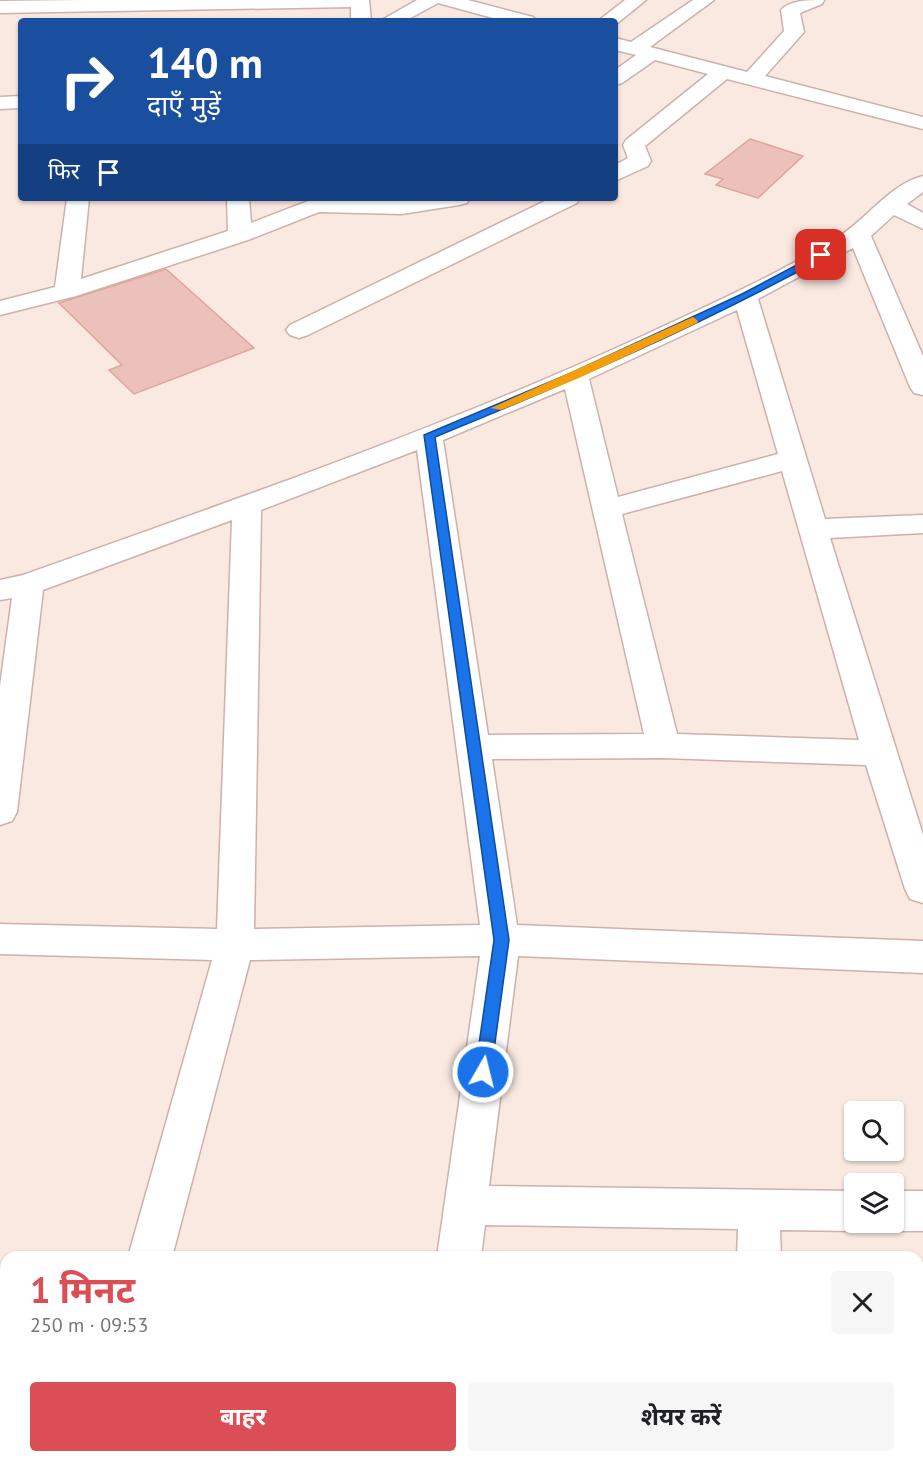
<!DOCTYPE html>
<html lang="hi">
<meta charset="utf-8">
<style>
:root{--surface:#fff;--page:#f6f6f6;--text:#202124;--muted:#757577;--accent:#dc4e55}
body{margin:0;font-family:"PT Sans","Noto Sans Devanagari",sans-serif;background:var(--page);color:var(--text);height:100vh;display:flex;flex-direction:column;font-size:22px;white-space:nowrap}
*{box-sizing:border-box;margin:0}
p{font-size:20px;color:var(--muted)}
.icon{flex:none;width:33px;height:33px;fill:none;stroke:currentColor;stroke-width:2;stroke-linecap:round;stroke-linejoin:round}
.map{position:relative;flex:1;overflow:hidden}
.drawer{position:absolute;left:0px;top:1251px;width:924px;height:212px;display:flex;flex-direction:column;background:var(--surface);border-radius:18px 18px 0 0;box-shadow:0 2px 4px #0004}
.drawer>*{flex:none}
.banner{position:absolute;left:18px;top:18px;width:600px;height:183px;border-radius:6px;box-shadow:0 2px 4px #0004;background:#1a4fa0;color:#fff;overflow:hidden}
.fabs{position:absolute;left:844px;top:1101px;display:grid;gap:12px}
.fabs a{display:grid;place-items:center;width:60px;height:60px;border-radius:6px;background:var(--surface);box-shadow:0 2px 4px #0004;font-size:30px}
.pin{position:absolute;display:grid;place-items:center;width:51px;height:51px;color:#fff;margin:-26px;border-radius:12px;box-shadow:0 3px 9px #0006}
.me{position:absolute;width:66px;margin:-33px;rotate:8deg;stroke-linejoin:round;filter:drop-shadow(0 0 4px #0008)}
.turn{display:flex;align-items:center;gap:21px;height:126px;padding:0 30px;font-size:27px}
.turn .icon{width:78px;height:78px;stroke-width:2.5}
.turn b{display:block;font-size:42px;line-height:51px}
.then{display:flex;align-items:center;height:57px;padding:0 30px;background:#0003;gap:12px;font-size:22px}
.round{display:grid;place-items:center;flex:none;width:63px;height:63px;border-radius:6px;background:var(--page)}
.headline{display:flex;align-items:center;justify-content:space-between;height:102px;padding:0 30px}
h1{font-size:36px;font-weight:700;line-height:45px;color:var(--accent)}
.button{display:flex;gap:12px;margin-top:auto;padding:12px 30px}
.button a{flex:1;height:69px;border-radius:6px;background:var(--accent);color:#fff;font-size:24px;font-weight:700;line-height:69px;text-align:center}
.button a+a{background:var(--page);color:var(--text)}
.map>svg:first-child{display:block}
</style>
<div class="map">
<svg width="923" height="1462" viewBox="0 0 923 1462">
<rect width="100%" height="100%" fill="#fae9e1"/>
<!-- building -->
<path fill="#edc1bb" stroke="#dfa49c" stroke-width="1.5" d="M750,139L803,156L758,198L716,185L723,179L705,174Z
M166,269L254,348L134,394L109,370L122,365L59,303Z"/>
<g fill="none" stroke-linecap="round" stroke-linejoin="round">
<!-- street casing -->
<g stroke="#ccb1ac" stroke-width="3">
<path id="street" d="M81,0H369L371,21H351V7L0,13V1Z
M417,0H468L533,17L536,21H504L438,3L405,21H380Z
M625,0H646L615,25V21H598Z
M693,0H714L650,47L747,72L784,31L781,10C790,0 810,0 824,0L822,4L800,13L804,32L765,76L923,117V129L727,79L645,146L651,161L648,166L615,181V165L628,158L623,145L626,140L708,74L655,60L622,83L615,85V70L636,55L615,50V38L631,42Z
M21,96V108L0,109V97Z
M923,176V192L907,204L923,213V229L894,215L871,236L923,356V395L914,393L910,387L853,248L758,299L825,519L923,515V533L830,538L923,835V903L910,899L905,889L866,765L663,758L492,759L517,925L923,941V973L518,956L489,1186L855,1191V1222H871L870,1225L855,1231L780,1230L781,1257H737L738,1229L485,1225L481,1257H437L480,956L250,960L172,1257H128L212,960L0,954V924L217,929L232,520L43,590L17,812L12,821L0,825V686L12,598L0,600V580L23,575C234,500 446,427 649,333C712,304 776,275 835,239C866,221 888,185 923,176ZM737,310L778,454L618,497L589,379ZM565,389L644,734L488,735L443,440ZM417,450L480,925L254,929L261,510ZM782,471L859,740L677,734L622,514Z
M67,198H89L81,279L228,231L227,198H249L251,223L316,198H470L467,203L459,205L402,214L319,212L248,240L76,296L0,315V301L55,287Z
M551,198H580L577,203L308,335L299,338L290,335L286,330L290,325Z
M894,1191H923V1231H894L879,1225L878,1222H894Z
M0,1381L6,1382V1428L0,1427Z
M70,1456H117L116,1462H68Z
M416,1456H464L463,1462H415Z
M733,1456H781V1462H733Z"/>
</g>
<!-- street -->
<use href="#street" fill="#fff" fill-rule="evenodd"/>
</g>
<!-- route -->
<path fill="#1a73e8" stroke="#114b97" stroke-width="1.5" d="M821,252L825,253V257C699,326 568,383 435,437L509,940L491,1072L489,1078L483,1080L477,1078L475,1072L494,940L424,435L571,373L742,294Z"/>
<!-- slow -->
<path fill="#f59e0b" d="M693,317L698,321L697,323L579,378L501,410L491,408Z"/>
</svg>
<div class="fabs">
<a><svg class="icon" aria-label="search" viewBox="0 0 24 24"><circle cx="10" cy="10" r="6"/><path d="M15 15l6 6"/></svg></a>
<a><svg class="icon" aria-label="layers" viewBox="0 0 24 24"><path d="M12 4l9 5-9 5-9-5zM3 14l9 5 9-5"/></svg></a>
</div>
<div class="pin" style="left:821px;top:255px;background:#d93025"><svg class="icon" aria-label="arrive" viewBox="0 0 24 24"><path d="M6 21V4h12l-3 4 3 4H6"/></svg></div>
<svg class="me" style="left:483px;top:1072px" viewBox="-20 -20 40 40"><circle r="17" fill="#1a73e8" stroke="#fff" stroke-width="3"/><path d="M0-11L8 9 0 5-8 9z" fill="#fff"/></svg>
<div class="banner">
<div class="turn"><svg class="icon" aria-label="right" viewBox="0 0 24 24"><path d="M7 20v-9h11M14 6l5 5-5 5"/></svg><div><b>140 m</b>दाएँ मुड़ें</div></div>
<div class="then">फिर<svg class="icon" aria-label="arrive" viewBox="0 0 24 24"><path d="M6 21V4h12l-3 4 3 4H6"/></svg></div>
</div>
<section class="drawer">
<div class="headline"><div><h1>1 मिनट</h1><p>250 m · 09:53</p></div><a class="round"><svg class="icon" aria-label="close" viewBox="0 0 24 24"><path d="M6 6l12 12M18 6L6 18"/></svg></a></div>
<div class="button"><a>बाहर</a><a>शेयर करें</a></div>
</section>
</div>
